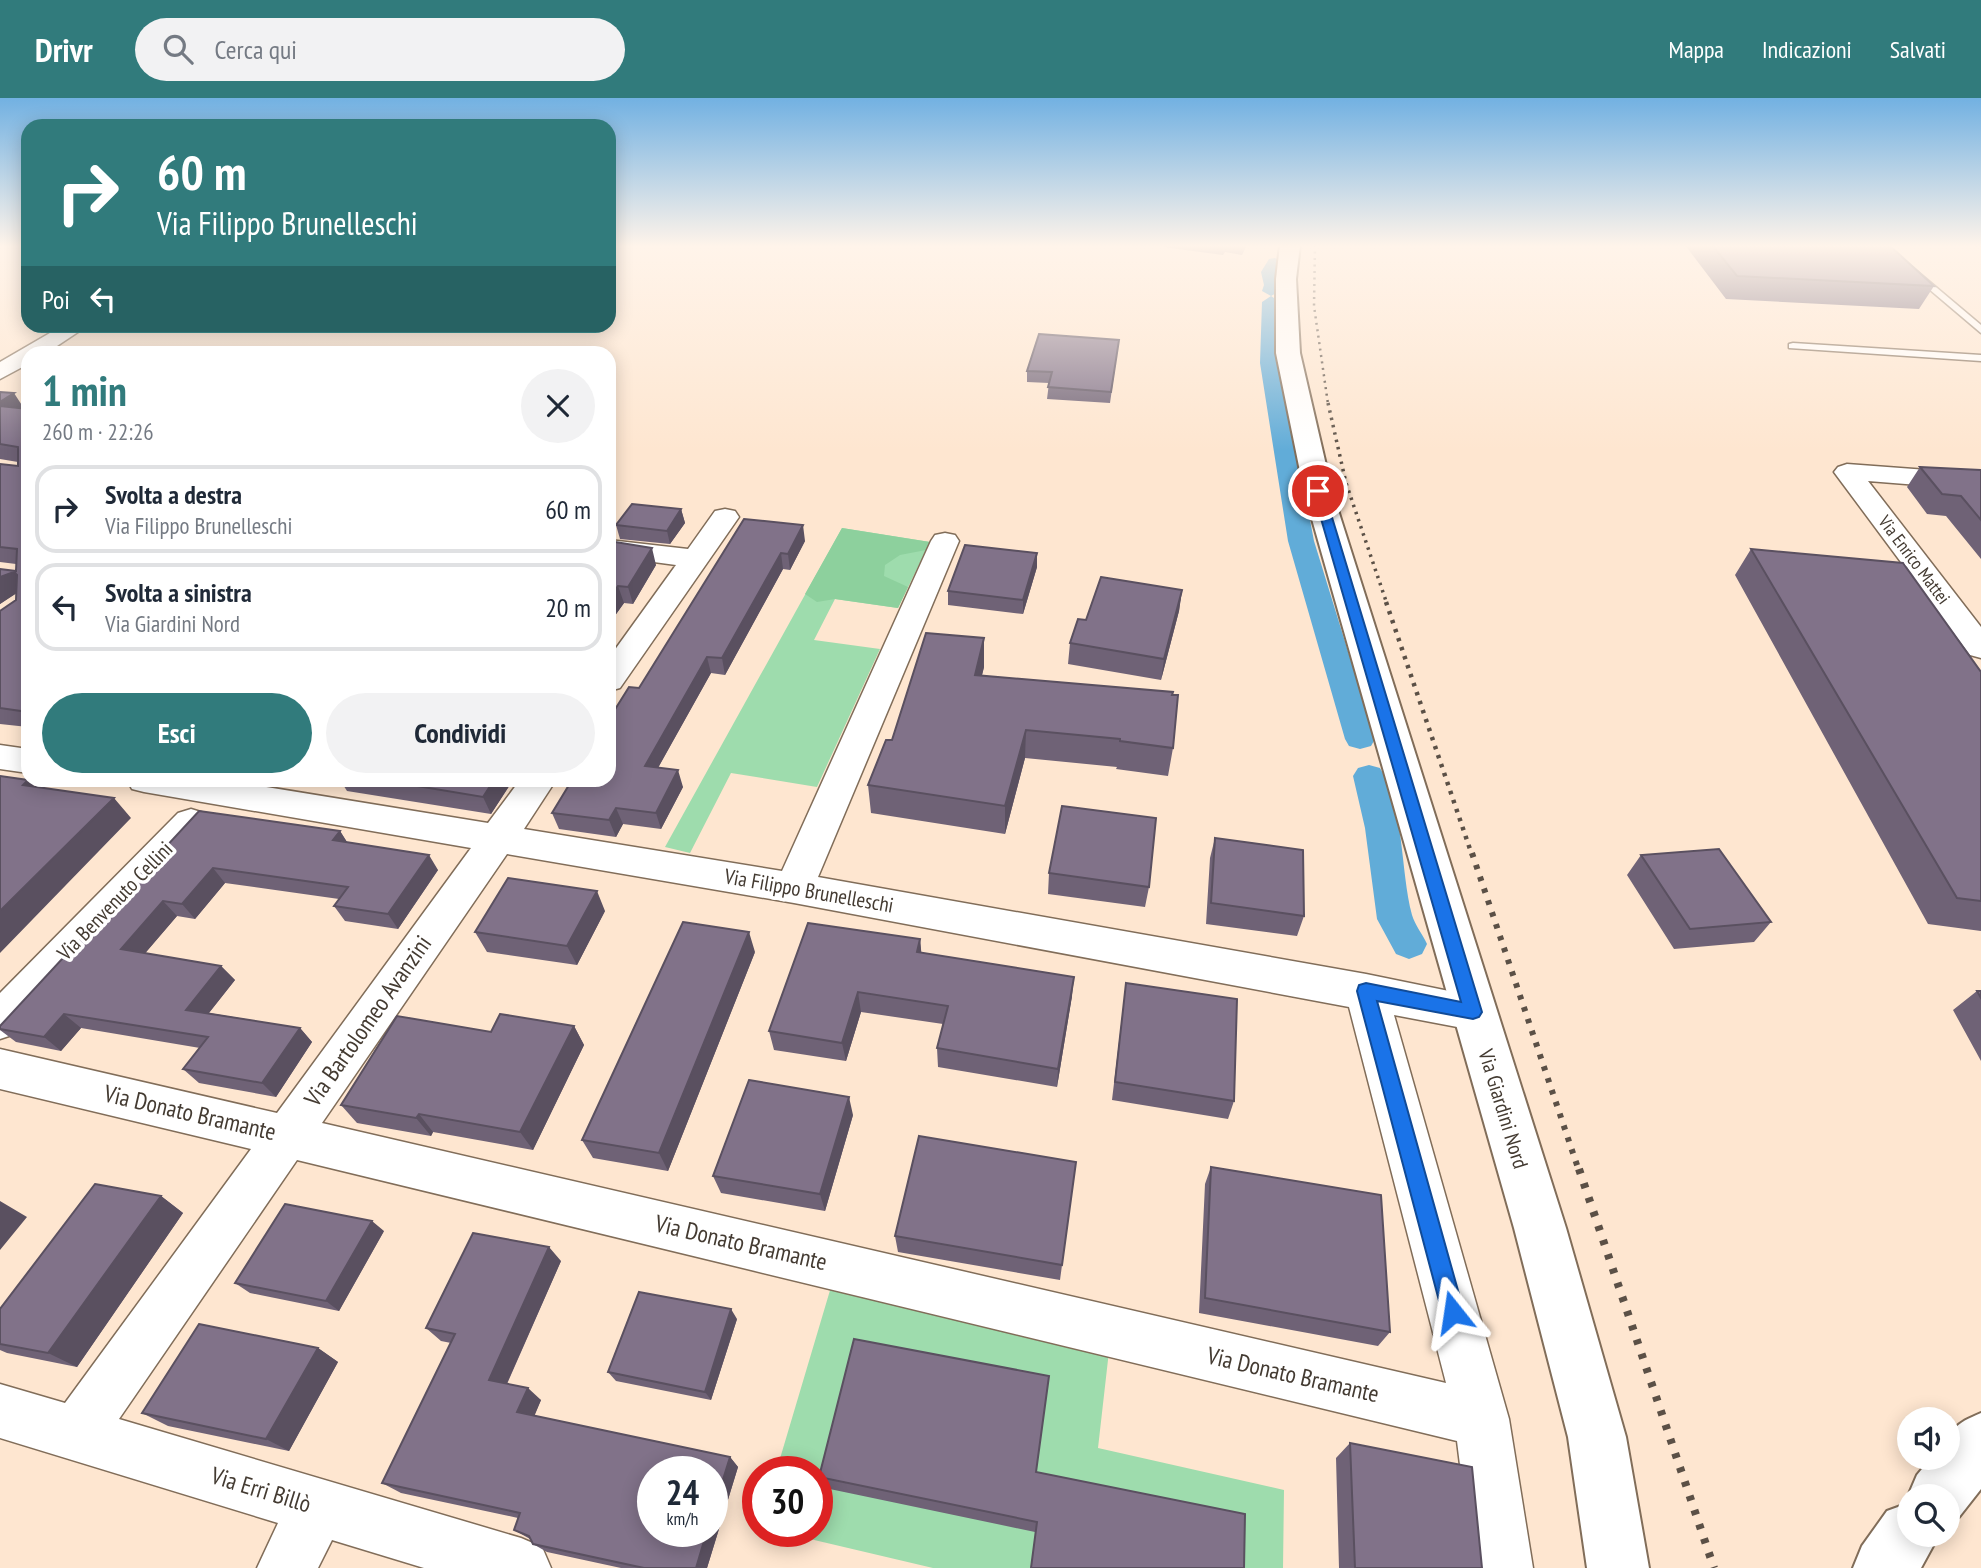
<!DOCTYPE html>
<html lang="it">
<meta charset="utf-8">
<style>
:root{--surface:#fff;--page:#f2f2f3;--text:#1f2937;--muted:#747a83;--line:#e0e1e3;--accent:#317b7c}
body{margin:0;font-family:"PT Sans Narrow",sans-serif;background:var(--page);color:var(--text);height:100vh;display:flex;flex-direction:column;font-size:26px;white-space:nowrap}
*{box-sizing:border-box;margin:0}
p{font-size:23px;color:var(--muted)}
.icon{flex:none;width:38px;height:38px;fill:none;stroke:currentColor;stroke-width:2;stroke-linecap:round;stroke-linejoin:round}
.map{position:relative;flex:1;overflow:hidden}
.drawer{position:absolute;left:21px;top:248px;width:595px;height:441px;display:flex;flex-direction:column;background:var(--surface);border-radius:21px;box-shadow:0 4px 18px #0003}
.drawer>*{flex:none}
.banner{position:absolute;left:21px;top:21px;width:595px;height:214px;border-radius:21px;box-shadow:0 4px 18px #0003;background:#317b7c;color:#fff;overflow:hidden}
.tools{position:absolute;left:1897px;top:1309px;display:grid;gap:14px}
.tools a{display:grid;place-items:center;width:63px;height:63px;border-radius:50%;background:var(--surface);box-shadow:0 4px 18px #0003;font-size:35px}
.speed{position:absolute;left:637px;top:1358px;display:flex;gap:14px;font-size:35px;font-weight:700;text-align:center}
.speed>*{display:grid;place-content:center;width:91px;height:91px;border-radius:50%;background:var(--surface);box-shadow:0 4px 18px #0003;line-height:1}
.speed small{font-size:18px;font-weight:400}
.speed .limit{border:10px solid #d22;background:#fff;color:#111}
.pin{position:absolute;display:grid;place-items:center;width:60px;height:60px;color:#fff;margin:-30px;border:4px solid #fff;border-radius:50%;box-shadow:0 2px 7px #0007}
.me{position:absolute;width:77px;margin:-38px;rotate:345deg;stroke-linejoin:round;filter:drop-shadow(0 0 5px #0008)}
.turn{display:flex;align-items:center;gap:24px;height:147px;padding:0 21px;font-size:32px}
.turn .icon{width:91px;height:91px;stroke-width:2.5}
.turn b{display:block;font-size:49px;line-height:60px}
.then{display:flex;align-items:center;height:66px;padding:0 21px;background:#0003;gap:14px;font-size:26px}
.round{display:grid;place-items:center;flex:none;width:74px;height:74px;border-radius:37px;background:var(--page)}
.overview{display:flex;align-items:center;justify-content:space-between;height:119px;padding:0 21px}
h1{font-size:42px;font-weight:800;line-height:52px;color:var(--accent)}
.action{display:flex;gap:14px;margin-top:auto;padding:14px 21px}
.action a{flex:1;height:80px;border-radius:42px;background:var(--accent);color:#fff;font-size:28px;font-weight:800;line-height:80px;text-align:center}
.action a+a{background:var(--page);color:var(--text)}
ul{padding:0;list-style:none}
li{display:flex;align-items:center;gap:21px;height:88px;margin:0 14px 10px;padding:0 7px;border:4px solid var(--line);border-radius:21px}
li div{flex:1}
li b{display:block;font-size:26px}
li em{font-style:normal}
header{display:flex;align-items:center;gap:42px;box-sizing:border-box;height:98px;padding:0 35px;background:var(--accent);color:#fff}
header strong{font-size:33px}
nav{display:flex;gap:38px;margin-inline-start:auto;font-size:24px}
.search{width:490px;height:63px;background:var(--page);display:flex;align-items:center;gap:18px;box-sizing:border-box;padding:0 24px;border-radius:38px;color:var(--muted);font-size:26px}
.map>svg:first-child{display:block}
</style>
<header>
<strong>Drivr</strong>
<div class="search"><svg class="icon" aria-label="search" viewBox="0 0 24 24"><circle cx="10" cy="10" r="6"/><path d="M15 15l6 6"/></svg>Cerca qui</div>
<nav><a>Mappa</a><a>Indicazioni</a><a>Salvati</a></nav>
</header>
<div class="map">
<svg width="1981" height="1470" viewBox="0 0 1981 1470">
<rect width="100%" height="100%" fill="#fee6d0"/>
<!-- green -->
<path fill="#9edcad" d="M842,430L930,444L898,510L835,501L814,542L880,551L817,689L731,675L690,755L665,749Z
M831,1189L1109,1253L1098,1350L1284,1392L1283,1470H933L776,1433H817V1374H776Z"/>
<!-- forest -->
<path fill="#8dd09d" d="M842,430L930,444L926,452L900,457L885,467L884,478L908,489L898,510L835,501L817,504L805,496Z"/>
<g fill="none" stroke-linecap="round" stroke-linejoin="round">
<!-- canal -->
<path fill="#61acd8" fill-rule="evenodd" d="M1275,160L1284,165L1279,174L1282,187L1280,193L1271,198L1280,204V265L1314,443L1375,641L1371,648L1360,651L1349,648L1345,641L1288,443L1260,265L1262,204L1271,198L1262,193L1264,187L1261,174L1269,161Z
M1369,667L1380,670C1405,712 1400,771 1412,817C1415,827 1423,837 1427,846L1422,856L1409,861L1396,856L1377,821L1365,730L1353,678L1358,670Z"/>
<!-- service casing -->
<g stroke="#816d59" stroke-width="3">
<path id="service" d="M1877,147H1886L1981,227V235Z
M1793,245L1981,257V263L1789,250V246Z"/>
</g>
<!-- minor casing -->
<g stroke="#816d59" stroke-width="3">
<path id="minor" d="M62,228H87L45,256H28V266L0,281V264Z
M1847,366L1981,376V392L1868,383L1981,529V560L1970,557L1834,374L1838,369Z
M725,411L735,413L739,419L620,590L609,593V560L676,467L609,458V442L688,451L715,413Z
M945,435L955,437L959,443L818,779L1366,876L1488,901L1494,914L1488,927L1473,932L1394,917L1509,1321L1533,1470H1473L1457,1343L297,1062L119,1321L521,1440L542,1449L551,1470H424L332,1442L318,1470H257L278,1425L0,1340V1286L65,1305L251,1051L0,991V951L277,1015L471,750L144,694L132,691L127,682H224L488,725L520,682H556L524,731L782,773L931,443L935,437ZM507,756L794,805L1349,909L1446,1285L322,1025Z
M0,647L28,651V675L0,671Z
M191,711L204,715L209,724L204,733L15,936L0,941V895L178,715Z"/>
</g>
<!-- tertiary casing -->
<g stroke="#816d59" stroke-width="4">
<path id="tertiary" d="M1981,1315V1391L1959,1419L1948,1424V1398H1909V1401L1908,1398L1917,1377L1931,1360H1948C1948,1331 1955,1326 1981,1315Z
M1909,1405V1437H1939L1921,1470H1853L1862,1448L1887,1413Z"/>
</g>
<!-- secondary casing -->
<g stroke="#816d59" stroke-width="4">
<path id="secondary" d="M1280,147H1300L1296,181L1300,255L1332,393L1566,1130L1626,1339L1649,1470H1587L1568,1339L1514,1130L1304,393L1276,255V181Z"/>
</g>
<!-- service -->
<use href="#service" fill="#fff" fill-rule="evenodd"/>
<!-- minor -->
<use href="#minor" fill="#fff" fill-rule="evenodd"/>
<!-- tertiary -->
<use href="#tertiary" fill="#fff" fill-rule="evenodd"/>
<!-- secondary -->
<use href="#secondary" fill="#fff" fill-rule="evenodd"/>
<!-- rail-far4 -->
<path stroke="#5b5046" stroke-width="2.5" stroke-dasharray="2 4.5" stroke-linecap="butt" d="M1315,147L1314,208L1328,306"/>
<!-- rail-far3 -->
<path stroke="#5b5046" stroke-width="3.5" stroke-dasharray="2.5 5" stroke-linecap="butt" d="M1328,305L1346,385L1387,506"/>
<!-- rail-far2 -->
<path stroke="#5b5046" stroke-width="4.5" stroke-dasharray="3.5 6" stroke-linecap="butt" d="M1386,504L1472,757"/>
<!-- rail-far1 -->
<path stroke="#5b5046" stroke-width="6" stroke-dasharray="4.5 8" stroke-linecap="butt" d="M1472,755L1579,1073"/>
<!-- rail -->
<path stroke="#5b5046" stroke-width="8" stroke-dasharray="5 10" stroke-linecap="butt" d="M1579,1071L1714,1470"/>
</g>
<!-- wall -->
<path fill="#6f6276" d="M1163,147H1247L1242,157L1225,154L1223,157L1163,149Z
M1685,147H1889L1934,188L1919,211L1726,201Z
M1944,147H1981V149Z
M1119,242L1110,305L1047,301L1049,285L1027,284V273Z
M0,294L24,311H28V629L0,626V513L16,502V495L0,506V471L16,473V466L0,464V366L18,368V364L0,361Z
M1920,369L1981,372V461L1946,418L1927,416L1907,389Z
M681,411L685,425L670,446L620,441L616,427Z
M744,421L805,443L790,472L783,471L725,577L711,575L658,670L683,689L661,731L623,726L616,739L559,731L552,715L639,590Z
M609,443L656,467L633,506L624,505L609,526Z
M1751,451L1981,574V833L1928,826L1735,477Z
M1037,455V469L1023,516L948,507V493Z
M1182,492L1179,513L1161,582L1068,566L1070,545L1086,522Z
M984,540V569L982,577L1173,650L1168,678L1116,671L1117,669L1025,660L1005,736L871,715L868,687L892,642Z
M321,682H513L491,716L347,693L342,685Z
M199,713L340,733L347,744L438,772L398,831L345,823L334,808L339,801L225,785L195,821L177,818L145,855L221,868L235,882L209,915L300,930L312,944L276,999L199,985L183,971L200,950L81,930L61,953L16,944L0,932V928Z
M1215,740L1304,818L1297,838L1206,826L1210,760Z
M1641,757L1771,824L1754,844L1674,851L1627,777Z
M1049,775L1149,789L1145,809L1048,796Z
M605,813L577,867L487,854L475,834Z
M920,841L921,854L1072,898L1057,989L938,969L937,950L943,926L861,914L846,963L774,952L769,933Z
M755,854L668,1073L593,1060L582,1042Z
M1126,885L1234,1003L1228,1021L1112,1002Z
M1977,893H1981V963L1953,912Z
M574,928L584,947L533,1052L433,1034L431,1038L357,1025L341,1007L491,934Z
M853,1017L825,1113L721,1095L713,1078Z
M1076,1064L1060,1182L898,1154L895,1138Z
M1211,1069L1390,1234L1378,1248L1199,1215L1205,1086Z
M161,1098L183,1115L77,1269L7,1255L0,1252V1211Z
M384,1133L339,1213L250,1195L235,1185Z
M561,1163L507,1286L541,1302L534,1318L730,1359L738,1369L707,1470H621L547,1454L533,1446L530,1441L514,1432L518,1420L401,1395L382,1385L451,1245L441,1243L426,1230Z
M737,1221L711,1302L616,1283L608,1274Z
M318,1250L338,1264L289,1353L168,1328L142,1315Z
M1350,1345L1482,1470H1339L1336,1360Z
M819,1379L1245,1416L1035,1434L825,1390Z"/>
<!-- shaded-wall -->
<path fill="#5a5060" d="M14,295L25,312L0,316V304Z
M681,411L685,425L670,446L667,433Z
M803,427L805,443L790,472L788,456Z
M652,450L656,467L633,506L628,489Z
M781,455L783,471L725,577L722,560Z
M1037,455V469L1023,516V502Z
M14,474L27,491L17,495L0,506V479Z
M618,488L624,505L609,526V501Z
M1182,492L1179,513L1161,582L1164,561Z
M984,540V569L975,605V577Z
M707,559L711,575L650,684L645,668Z
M1026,632L1025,660L1005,736V708Z
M678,672L683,689L661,731L656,715Z
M29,682L47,702L23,687Z
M494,682H513L491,716L483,699Z
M114,700L131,720L0,855V813Z
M616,710L623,726L616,739L609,722Z
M340,733L350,749L333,742Z
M429,757L438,772L398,831L388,816Z
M213,770L225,785L195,821L182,806Z
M597,793L605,813L577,867L567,848Z
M163,803L177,818L136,866L121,851Z
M749,834L755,854L668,1073L659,1055Z
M920,841L922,861L917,854Z
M221,868L235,882L200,926L186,912Z
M1074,879L1072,898L1057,989L1058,971Z
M858,894L861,914L846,963L842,945Z
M64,916L81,930L61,953L44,939Z
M574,928L584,947L533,1052L520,1034Z
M300,930L312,944L276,999L262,985Z
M849,999L853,1017L825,1113L820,1096Z
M419,1016L433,1034L431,1038L416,1020Z
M161,1098L183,1115L77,1269L48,1255Z
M0,1103L27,1119L0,1152Z
M372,1123L384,1133L339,1213L326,1203Z
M549,1149L561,1163L503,1294L489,1282Z
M731,1211L737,1221L711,1302L705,1294Z
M318,1250L338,1264L289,1353L266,1341Z
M528,1290L541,1302L531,1326L517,1314Z
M730,1359L738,1369L707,1470H696L707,1433H712V1417Z"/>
<!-- building -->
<path fill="#817289" stroke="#5a5060" stroke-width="2" d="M1712,147H1889L1934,188L1737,178Z
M1039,236L1119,242L1111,294L1048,289L1052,274L1027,273Z
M0,294L14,295L0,304Z
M0,308L28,311V614L0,610V513L16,502L17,477L14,474L0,479V471L16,473L17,451L0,449V366L18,368V349L0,346Z
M1920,369L1981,372V422L1961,398L1942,396Z
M632,406L681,411L667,433L616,427Z
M744,421L803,427L788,456L781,455L722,560L707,559L645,668L678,672L656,715L616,710L609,722L552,715L572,682H609V621L629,589L639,590Z
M609,443L652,450L628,489L618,488L609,501Z
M965,447L1037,455L1023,502L948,493Z
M1751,451L1903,465L1981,574V803L1957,800Z
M1101,479L1182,492L1164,561L1070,545L1078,521L1086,522Z
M926,535L984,540L975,577L1173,594L1172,597H1178L1173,650L1120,643V641L1026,632L1005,708L868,687L886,642H892Z
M0,678L28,682L23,687L114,700L0,813Z
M381,682H494L483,699Z
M1062,708L1156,720L1149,789L1049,775Z
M199,713L340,733L333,742L429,757L388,816L334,808L348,789L213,770L182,806L163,803L121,851L221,868L186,912L300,930L262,985L183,971L208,939L64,916L44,939L0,931V928Z
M1215,740L1303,752L1304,818L1211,805Z
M1719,751L1771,824L1690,831L1641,757Z
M508,780L597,793L567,848L475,834Z
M683,824L749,834L659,1055L582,1042Z
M808,825L920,841L917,854L1074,879L1058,971L937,950L948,908L858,894L842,945L769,933Z
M1126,885L1237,901L1234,1003L1115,984Z
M1977,893H1981V900Z
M500,916L574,928L520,1034L419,1016L416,1020L341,1007L397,918L491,934Z
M749,982L849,999L820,1096L713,1078Z
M919,1038L1076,1064L1062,1167L895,1138Z
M1211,1069L1381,1097L1390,1234L1205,1200Z
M95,1086L161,1098L48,1255L0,1246V1211Z
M285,1106L372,1123L326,1203L235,1185Z
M473,1135L549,1149L489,1282L528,1290L517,1314L730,1359L712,1417V1374H653V1433H707L696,1470H644L533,1446L529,1438L514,1432L520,1415L382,1385L455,1236L426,1230Z
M639,1194L731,1211L705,1294L608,1274Z
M199,1226L318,1250L266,1341L142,1315Z
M854,1241L1049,1278L1036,1374L1245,1416L1244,1470H1031L1037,1424L819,1379Z
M1350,1345L1472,1369L1482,1470H1355Z"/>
<!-- sky -->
<linearGradient id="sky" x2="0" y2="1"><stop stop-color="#72b1e2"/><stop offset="0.42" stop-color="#fff4ea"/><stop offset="1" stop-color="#fff4ea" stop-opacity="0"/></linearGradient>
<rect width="1981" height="353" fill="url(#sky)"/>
<!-- route -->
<path fill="#1a73e8" stroke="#114b97" stroke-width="2" d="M1314,390L1324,393L1482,914L1479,919L1473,921L1377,903L1464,1214L1461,1222L1453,1225L1445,1222L1442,1214L1357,893L1359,887L1366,885L1461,904L1313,393Z"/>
<g text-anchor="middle" stroke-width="7" stroke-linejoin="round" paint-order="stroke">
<!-- far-street labels -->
<g font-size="18" fill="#443b32" stroke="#fff">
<text transform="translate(1914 462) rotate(53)" y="6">Via Enrico Mattei</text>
</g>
<!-- street labels -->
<g font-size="21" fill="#443b32" stroke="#fff">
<text transform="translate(809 793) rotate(10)" y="7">Via Filippo Brunelleschi</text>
<text transform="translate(115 803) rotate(-46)" y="7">Via Benvenuto Cellini</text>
<text transform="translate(1503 1011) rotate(73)" y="7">Via Giardini Nord</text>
</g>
<!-- near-street labels -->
<g font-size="24" fill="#443b32" stroke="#fff">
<text transform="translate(368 923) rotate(-55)" y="8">Via Bartolomeo Avanzini</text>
<text transform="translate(190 1015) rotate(13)" y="8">Via Donato Bramante</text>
<text transform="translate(741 1145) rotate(13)" y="8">Via Donato Bramante</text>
<text transform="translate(1293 1277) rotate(13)" y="8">Via Donato Bramante</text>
<text transform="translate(261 1392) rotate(17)" y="8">Via Erri Billò</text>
</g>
</g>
</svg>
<div class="tools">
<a><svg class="icon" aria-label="sound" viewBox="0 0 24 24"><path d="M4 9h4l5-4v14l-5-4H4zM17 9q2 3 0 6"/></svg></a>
<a><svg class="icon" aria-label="search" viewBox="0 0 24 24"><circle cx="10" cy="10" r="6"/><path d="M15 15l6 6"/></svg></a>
</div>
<div class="speed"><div>24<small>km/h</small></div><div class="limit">30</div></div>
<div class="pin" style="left:1318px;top:393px;background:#d93025"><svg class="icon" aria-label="arrive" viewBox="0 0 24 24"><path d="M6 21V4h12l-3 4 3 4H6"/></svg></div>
<svg class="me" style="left:1453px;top:1214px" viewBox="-20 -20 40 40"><path d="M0-17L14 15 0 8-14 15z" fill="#1a73e8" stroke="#fff" stroke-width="4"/></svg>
<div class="banner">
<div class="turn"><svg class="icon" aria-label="right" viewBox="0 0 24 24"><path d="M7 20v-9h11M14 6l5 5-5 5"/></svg><div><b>60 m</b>Via Filippo Brunelleschi</div></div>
<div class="then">Poi<svg class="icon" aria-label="left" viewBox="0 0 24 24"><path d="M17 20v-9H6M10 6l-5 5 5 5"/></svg></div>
</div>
<section class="drawer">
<div class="overview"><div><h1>1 min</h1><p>260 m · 22:26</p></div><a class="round"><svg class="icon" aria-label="close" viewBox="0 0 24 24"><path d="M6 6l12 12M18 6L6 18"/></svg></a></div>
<ul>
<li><svg class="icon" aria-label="right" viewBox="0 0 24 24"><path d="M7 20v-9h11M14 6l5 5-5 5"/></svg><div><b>Svolta a destra</b><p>Via Filippo Brunelleschi</p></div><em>60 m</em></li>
<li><svg class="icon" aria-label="left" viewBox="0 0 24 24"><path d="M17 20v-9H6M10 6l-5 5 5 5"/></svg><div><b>Svolta a sinistra</b><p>Via Giardini Nord</p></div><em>20 m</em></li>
</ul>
<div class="action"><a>Esci</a><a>Condividi</a></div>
</section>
</div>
